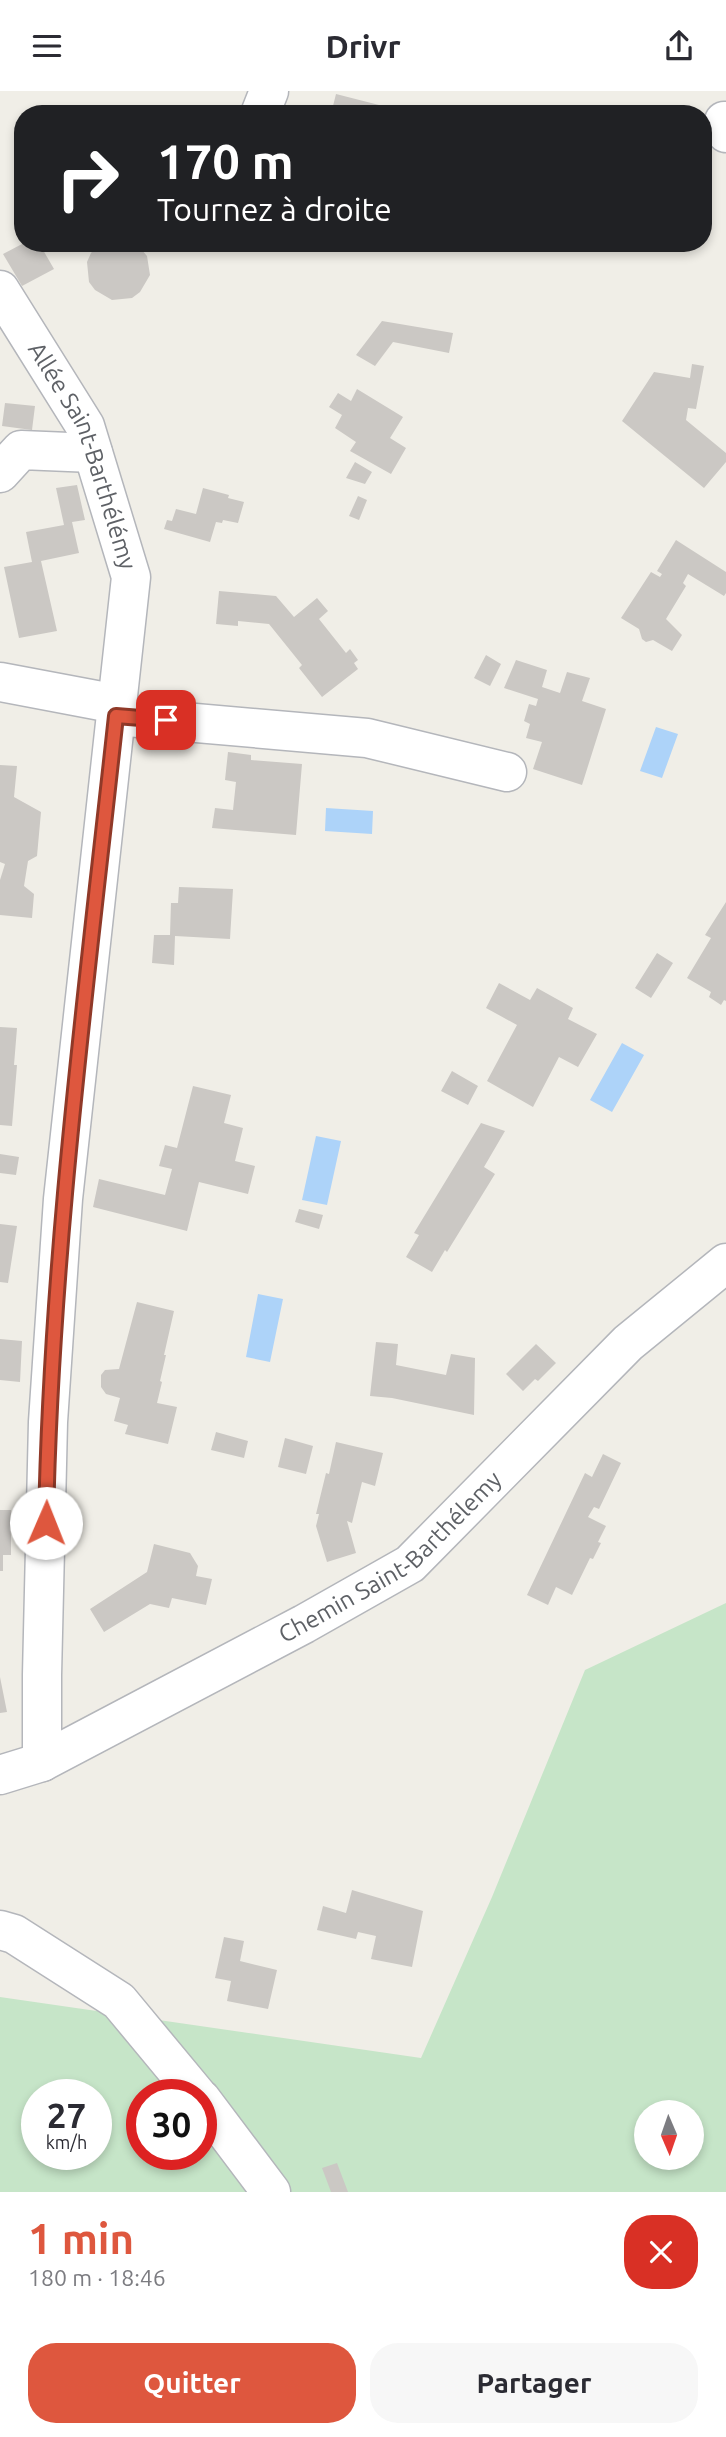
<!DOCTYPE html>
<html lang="fr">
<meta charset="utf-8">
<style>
:root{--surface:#fff;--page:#f7f7f7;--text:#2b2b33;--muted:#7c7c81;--accent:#de573e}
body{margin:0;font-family:Ubuntu,sans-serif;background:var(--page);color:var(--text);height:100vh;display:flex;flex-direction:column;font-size:26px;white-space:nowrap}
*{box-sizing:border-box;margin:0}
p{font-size:23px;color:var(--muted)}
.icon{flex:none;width:38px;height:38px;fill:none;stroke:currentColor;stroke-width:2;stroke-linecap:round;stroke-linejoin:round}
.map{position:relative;height:2101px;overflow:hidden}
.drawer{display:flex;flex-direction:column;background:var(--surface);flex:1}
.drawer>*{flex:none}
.top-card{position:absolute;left:14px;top:14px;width:698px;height:147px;border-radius:28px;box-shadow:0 4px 10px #0003;background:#202124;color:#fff;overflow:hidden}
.needle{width:46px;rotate:178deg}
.tools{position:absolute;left:634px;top:2009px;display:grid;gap:14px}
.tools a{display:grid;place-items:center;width:70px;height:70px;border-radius:50%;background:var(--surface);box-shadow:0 4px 10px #0003;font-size:35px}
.speed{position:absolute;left:21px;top:1988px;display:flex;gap:14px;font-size:35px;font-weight:700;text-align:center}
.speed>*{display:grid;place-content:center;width:91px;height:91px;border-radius:50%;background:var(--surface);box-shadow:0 4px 10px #0003;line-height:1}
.speed small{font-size:18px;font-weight:400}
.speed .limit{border:10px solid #d22;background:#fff;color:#111}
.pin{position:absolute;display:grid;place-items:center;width:60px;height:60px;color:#fff;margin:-30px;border-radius:14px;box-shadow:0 4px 10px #0006}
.me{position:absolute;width:77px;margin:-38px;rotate:1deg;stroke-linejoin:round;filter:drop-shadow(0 0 5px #0008)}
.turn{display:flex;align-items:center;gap:24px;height:147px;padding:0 28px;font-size:32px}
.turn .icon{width:91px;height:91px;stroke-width:2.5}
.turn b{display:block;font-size:49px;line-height:60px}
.round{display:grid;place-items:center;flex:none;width:74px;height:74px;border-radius:28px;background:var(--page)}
.overview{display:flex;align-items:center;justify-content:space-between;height:119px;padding:0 28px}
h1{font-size:42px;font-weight:700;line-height:52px;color:var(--accent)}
.primary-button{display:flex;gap:14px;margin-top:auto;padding:14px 28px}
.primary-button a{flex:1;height:80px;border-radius:28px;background:var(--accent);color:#fff;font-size:28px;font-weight:700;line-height:80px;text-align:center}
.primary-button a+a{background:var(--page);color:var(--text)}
header{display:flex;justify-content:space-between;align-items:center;height:91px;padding:0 28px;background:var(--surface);font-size:32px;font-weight:700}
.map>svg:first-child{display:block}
</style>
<header><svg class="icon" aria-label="menu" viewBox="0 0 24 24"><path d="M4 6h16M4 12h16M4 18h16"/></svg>Drivr<svg class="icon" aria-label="share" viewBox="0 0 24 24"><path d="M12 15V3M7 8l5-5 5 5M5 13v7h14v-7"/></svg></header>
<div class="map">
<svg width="726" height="2101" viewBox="0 0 726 2101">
<rect width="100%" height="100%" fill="#f0eee7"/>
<!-- green -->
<path fill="#c6e5c8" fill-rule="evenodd" d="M726,1512V2101H0V1906L421,1967L492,1806L585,1579ZM37,2004H96V2063H37ZM142,2004H201V2063H142ZM646,2021H691V2067H646Z"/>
<!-- water -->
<path fill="#add3f9" d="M656,636L678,643L662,687L640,680Z
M326,717L373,720L372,743L325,740Z
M622,952L644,964L612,1021L590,1009Z
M316,1045L341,1050L327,1114L302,1109Z
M258,1203L283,1208L270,1271L246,1266Z"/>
<!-- building -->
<path fill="#cbc8c4" d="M336,3L379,14L377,23H331Z
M24,152H39L54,178L22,195L3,163Z
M100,152H136L147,165L150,184L140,201L132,207L112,209L95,199L89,191L87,171L91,162Z
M382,230L453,242L449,262L393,251L375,275L356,264Z
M692,273L704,275L696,318L688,317L686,329L726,362V371L704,397L622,330L654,281L690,287Z
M357,298L403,326L390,347L406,357L391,383L350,360L356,351L335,337L342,324L329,316L338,302L351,310Z
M5,312L35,315L32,339L2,335Z
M355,371L372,381L365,393L346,387Z
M77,394L85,429L72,431L79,462L41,470L57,540L19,547L4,476L32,471L26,441L64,434L56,397Z
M203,397L229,404L228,407L244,411L238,432L223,429L222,432L216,431L210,451L164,438L167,429L172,430L176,418L196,423Z
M358,405L367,409L359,429L349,425Z
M676,449L726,481V502L724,505L688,483L683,492L686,495L666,528L682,544L672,560L653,549L646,551L642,548L639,538L621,527L651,481L660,486L662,483L657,480Z
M219,500L276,505L294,526L317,507L328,520L319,528L346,562L350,558L358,569L354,572L358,578L322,606L299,577L302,574L269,533L238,530V535L216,533Z
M486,564L501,573L490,595L474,587Z
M516,569L547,579L542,596L560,602L567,581L590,587L582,610L606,618L582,694L533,678L542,651L526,647L530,633L524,630L529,613L536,615L538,608L504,597Z
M228,661L251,664V669L302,673L296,744L212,737L215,717L233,719L236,691L225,689Z
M0,674L17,675L14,706L41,721L37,765L28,770L24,795L34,803L32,827L0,824V789L5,773L0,771Z
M179,796L233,798L230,848L175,845L174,874L152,872L154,844H170L171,812H178Z
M726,811V910L724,909L721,914L709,906L711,901L687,887L711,847L705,844Z
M657,862L673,872L651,907L635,897Z
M499,892L530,909L537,897L573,917L568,928L597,943L578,976L559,966L533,1016L487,990L517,934L486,917Z
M0,936L17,937L14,974H17L12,1035L0,1034Z
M452,980L478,995L468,1014L441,1000Z
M193,995L231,1004L224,1032L243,1037L235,1070L255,1075L248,1103L199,1091L187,1140L93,1116L99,1088L165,1104L172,1078L159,1075L165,1054L177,1057Z
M481,1032L505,1040L484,1076L495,1083L447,1161L445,1159L432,1181L406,1166L419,1144L414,1142Z
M0,1063L19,1066L16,1084L0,1082Z
M299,1118L323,1124L319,1138L295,1131Z
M0,1133L17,1135L8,1192L0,1191Z
M137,1211L174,1220L164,1264H166L160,1290L162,1291L157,1312L177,1316L168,1353L125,1343L128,1334L114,1330L120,1307L106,1303L101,1296V1284L105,1279L119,1278Z
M0,1248L22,1250L20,1291L0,1289Z
M376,1251L398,1253L396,1274L446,1284L451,1263L475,1267L474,1324L392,1307L370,1305Z
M536,1253L556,1272L538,1290L535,1288L523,1300L506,1283Z
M216,1341L248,1350L244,1367L211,1359Z
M285,1347L313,1355L306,1383L278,1376Z
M336,1351L383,1362L375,1395L362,1391L352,1432L347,1430L356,1462L327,1471L316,1435L319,1423H316L326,1382L329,1383Z
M603,1363L621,1372L599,1418L594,1416L588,1426L606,1435L598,1451L601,1452L593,1468L590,1467L572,1504L556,1496L548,1514L527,1504L585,1382L592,1386Z
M0,1419H11V1464H3V1480H0Z
M154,1453L190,1462L198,1475L196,1485L212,1488L206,1514L172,1507L169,1517L150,1513L104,1541L90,1518L147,1481Z
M0,1586L7,1621L0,1622Z
M352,1799L423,1820L412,1876L371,1868L376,1845L358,1841L356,1848L317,1839L323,1815L346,1822Z
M224,1846L244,1850L240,1870L277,1879L268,1918L227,1910L231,1890L215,1887Z
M337,2072L348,2101H331L322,2077Z"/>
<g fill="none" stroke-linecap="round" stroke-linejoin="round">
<!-- minor casing -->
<g stroke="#b4b6bb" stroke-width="41">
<g id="minor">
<path d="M260,23L269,0"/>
<path d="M724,30L726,42"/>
<path id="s1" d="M0,199L85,335L131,486L63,1108L48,1331L42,1584V1671"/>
<path d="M0,382L21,359L93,362"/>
<path d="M0,591L117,613"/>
<path d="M116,625L367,647L507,681"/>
<path id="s2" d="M0,1684L42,1671L304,1533L410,1473L628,1252L726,1172"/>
<path d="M0,1839L14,1843L119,1910L197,2004"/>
<path d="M201,2008L271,2101"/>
</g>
</g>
<!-- minor -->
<use href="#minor" stroke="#fff" stroke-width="38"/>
</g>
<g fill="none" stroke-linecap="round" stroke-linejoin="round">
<!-- route casing -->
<g stroke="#903928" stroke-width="18">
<path id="route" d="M46,1432C51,1162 87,893 116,625L166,629"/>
</g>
<!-- route -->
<use href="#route" stroke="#de573e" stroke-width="12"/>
</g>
<g text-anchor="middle" stroke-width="5" stroke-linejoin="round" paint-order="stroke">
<!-- street labels -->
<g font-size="24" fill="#5e6166" stroke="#fff">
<text dy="8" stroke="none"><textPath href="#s1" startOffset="187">Allée Saint-Barthélémy</textPath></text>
<text dy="8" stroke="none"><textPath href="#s2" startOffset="450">Chemin Saint-Barthélemy</textPath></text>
</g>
</g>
</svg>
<div class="tools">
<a><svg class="needle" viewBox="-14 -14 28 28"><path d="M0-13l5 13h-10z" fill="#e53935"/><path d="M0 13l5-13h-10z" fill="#7c7c81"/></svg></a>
</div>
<div class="speed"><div>27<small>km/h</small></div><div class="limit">30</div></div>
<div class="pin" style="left:166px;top:629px;background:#d93025"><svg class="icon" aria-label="arrive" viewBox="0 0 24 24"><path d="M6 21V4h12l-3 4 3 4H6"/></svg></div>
<svg class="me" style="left:46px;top:1432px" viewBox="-20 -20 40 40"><circle r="19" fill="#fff"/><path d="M0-13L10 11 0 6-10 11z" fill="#de573e"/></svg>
<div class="top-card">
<div class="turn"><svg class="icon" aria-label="right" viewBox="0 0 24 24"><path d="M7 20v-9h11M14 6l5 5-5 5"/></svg><div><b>170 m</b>Tournez à droite</div></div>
</div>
</div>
<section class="drawer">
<div class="overview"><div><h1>1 min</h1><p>180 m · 18:46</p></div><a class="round" style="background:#d93025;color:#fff"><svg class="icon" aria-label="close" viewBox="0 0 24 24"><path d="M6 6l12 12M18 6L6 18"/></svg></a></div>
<div class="primary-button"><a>Quitter</a><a>Partager</a></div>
</section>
